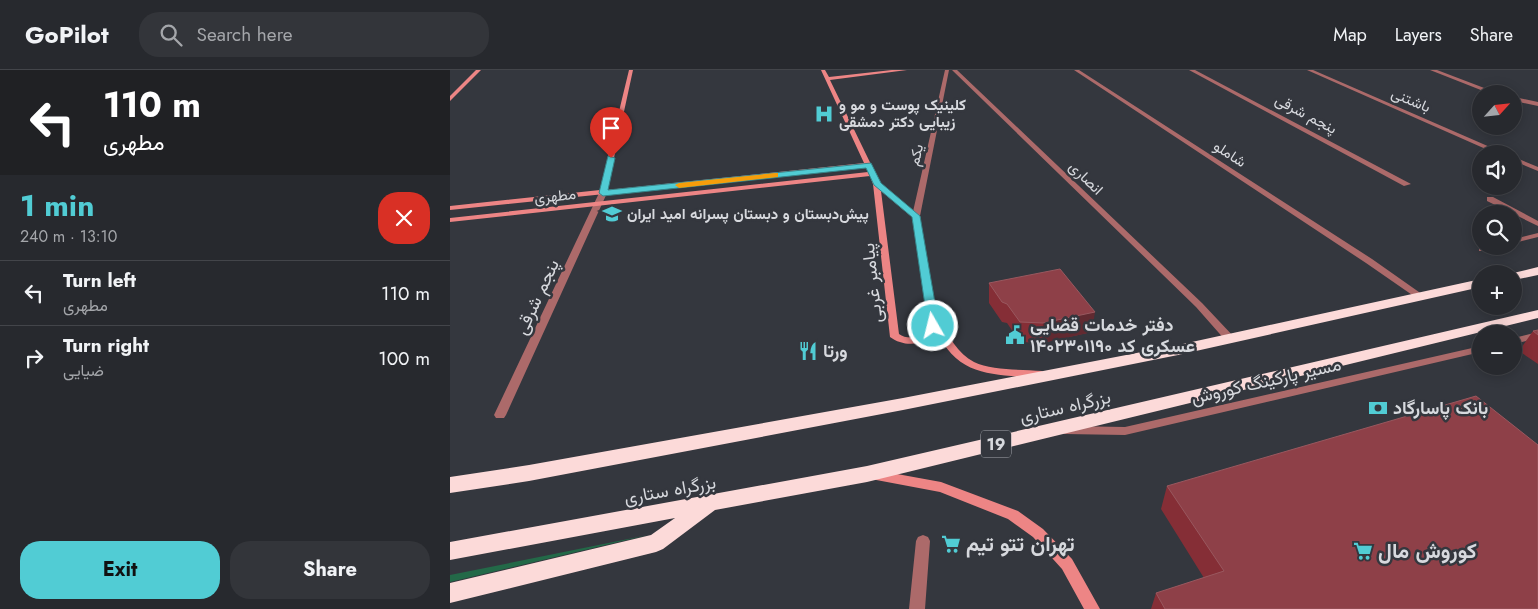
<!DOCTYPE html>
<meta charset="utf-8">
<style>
:root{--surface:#27292e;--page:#33353a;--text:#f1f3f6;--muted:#a4a6aa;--line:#43454a;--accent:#51ccd4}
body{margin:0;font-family:Jost,Vazirmatn,sans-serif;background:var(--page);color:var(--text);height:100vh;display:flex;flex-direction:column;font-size:19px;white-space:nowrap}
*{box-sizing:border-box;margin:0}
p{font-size:16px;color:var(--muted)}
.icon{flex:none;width:28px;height:28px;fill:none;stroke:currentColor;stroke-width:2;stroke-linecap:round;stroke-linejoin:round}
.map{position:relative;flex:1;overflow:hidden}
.drawer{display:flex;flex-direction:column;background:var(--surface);width:450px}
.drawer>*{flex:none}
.top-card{background:#202124;color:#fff;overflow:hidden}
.needle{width:32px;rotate:63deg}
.tools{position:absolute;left:1022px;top:15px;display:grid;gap:10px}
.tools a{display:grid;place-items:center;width:50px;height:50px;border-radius:50%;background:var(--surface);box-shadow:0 2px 12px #0003,0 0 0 1px var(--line);font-size:25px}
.pin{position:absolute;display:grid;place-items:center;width:42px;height:42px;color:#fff;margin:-51px -21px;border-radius:50% 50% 50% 0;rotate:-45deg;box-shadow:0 0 5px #0007}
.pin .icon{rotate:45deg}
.me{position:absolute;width:55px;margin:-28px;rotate:352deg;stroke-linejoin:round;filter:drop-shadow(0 0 4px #0008)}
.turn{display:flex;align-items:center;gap:18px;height:105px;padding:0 20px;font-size:22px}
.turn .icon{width:65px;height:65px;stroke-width:2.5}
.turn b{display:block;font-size:35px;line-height:42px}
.round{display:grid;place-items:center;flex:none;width:52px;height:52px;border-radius:20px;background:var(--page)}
.summary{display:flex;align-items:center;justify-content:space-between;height:85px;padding:0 20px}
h1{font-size:30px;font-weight:700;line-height:38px;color:var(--accent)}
.button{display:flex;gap:10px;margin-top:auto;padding:10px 20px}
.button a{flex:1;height:58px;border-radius:20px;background:var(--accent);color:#111;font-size:20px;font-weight:700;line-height:58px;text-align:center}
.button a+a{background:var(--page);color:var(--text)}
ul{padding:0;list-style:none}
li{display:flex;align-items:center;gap:15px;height:65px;padding:0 20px;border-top:1px solid var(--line)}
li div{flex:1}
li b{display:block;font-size:19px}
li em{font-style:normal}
header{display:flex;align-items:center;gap:30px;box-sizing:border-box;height:70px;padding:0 25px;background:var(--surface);border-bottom:1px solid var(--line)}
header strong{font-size:24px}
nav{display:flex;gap:28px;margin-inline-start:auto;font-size:18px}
.search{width:350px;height:45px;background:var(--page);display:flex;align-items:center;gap:12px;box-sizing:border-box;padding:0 18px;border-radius:20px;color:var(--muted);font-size:19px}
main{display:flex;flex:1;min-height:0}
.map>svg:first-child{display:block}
</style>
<header>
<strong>GoPilot</strong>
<div class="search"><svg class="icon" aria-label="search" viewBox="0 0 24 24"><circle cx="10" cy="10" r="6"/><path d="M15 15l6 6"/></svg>Search here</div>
<nav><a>Map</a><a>Layers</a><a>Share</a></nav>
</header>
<main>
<section class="drawer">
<div class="top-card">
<div class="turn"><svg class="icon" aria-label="left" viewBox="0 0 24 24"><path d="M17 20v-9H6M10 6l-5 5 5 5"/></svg><div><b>110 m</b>مطهری</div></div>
</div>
<div class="summary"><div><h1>1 min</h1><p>240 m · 13:10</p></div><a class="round" style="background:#d93025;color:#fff"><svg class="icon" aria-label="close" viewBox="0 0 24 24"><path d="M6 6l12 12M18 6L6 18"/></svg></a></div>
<ul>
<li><svg class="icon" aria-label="left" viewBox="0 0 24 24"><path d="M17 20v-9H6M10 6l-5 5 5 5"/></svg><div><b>Turn left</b><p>مطهری</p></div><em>110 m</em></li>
<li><svg class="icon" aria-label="right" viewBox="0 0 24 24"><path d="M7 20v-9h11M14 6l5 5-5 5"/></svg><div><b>Turn right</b><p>ضیایی</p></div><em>100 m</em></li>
</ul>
<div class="button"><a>Exit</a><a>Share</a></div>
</section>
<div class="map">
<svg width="1088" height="539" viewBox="0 0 1088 539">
<rect width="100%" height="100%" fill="#34373e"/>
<!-- green -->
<path fill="#236948" d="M198,465L0,512V505Z"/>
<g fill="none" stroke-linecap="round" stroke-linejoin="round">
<!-- street -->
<path fill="#ac6a6a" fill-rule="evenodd" d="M495,0H499L470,146L466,148L462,146Z
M502,0H507L752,233L784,267L785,269L784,271H776L746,237Z
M624,0H629L922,189L976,227L971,230L968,229L916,193Z
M739,0H745L961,114L954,116Z
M857,0H863L1056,84H1047Z
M980,0H987L1050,24H1041Z
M1064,27L1088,32V36L1064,31Z
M1064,87L1088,97V101L1064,91Z
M150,121L157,123L56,345L54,348H46L44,345Z
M1037,127H1043L1088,151V156L1037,131Z
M1088,163V167L1064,173V169Z
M1032,176H1046L1035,181H1029V177Z
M1088,262V268L1064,274V268Z
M1031,276V282L675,365L615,364L611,363L609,360L611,357L615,356L675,357Z
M473,465L478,467L480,471L475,539H459L466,471L468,467Z"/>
<!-- secondary -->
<path fill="#ed8585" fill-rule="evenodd" d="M26,0H31L0,31V26Z
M179,0H183L157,120L414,93L371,0H375L379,7L442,0H457L380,10L430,113L470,146C476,188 482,269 524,292C542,301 572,299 592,301L597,305L596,308L592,309C545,303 508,310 486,259C477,276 455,278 440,267L423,114L420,106L0,152V148L418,102L416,97L0,140V136L150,120ZM431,121L462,147L471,205L480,243L477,245C478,249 479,254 477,257C473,269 457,270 449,264Z
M425,400L491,412L568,441L593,459L622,489L650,539H634L612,499L583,467L558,449L490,422L421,409L419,405L421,401Z"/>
<!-- highway -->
<path fill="#fcdad9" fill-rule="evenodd" d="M1088,197V205L1064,210V204H1059Z
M1031,209V217L728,285L453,340L79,411L0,423V407L79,395L453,328L728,275Z
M1088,240V248L417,412L265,440L213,479L206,482L0,533V513L201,465L225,448L0,490V472L417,396Z"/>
</g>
<!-- wall -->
<path fill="#852e36" d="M539,213L642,262L592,273L570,272L557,253L552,252L539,233Z
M1088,260V294L1069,281L1083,261Z
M717,416L1088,539H701L706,523L754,508L711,439Z"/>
<!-- shaded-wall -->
<path fill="#612a31" d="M645,242L642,262L592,273L593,253Z"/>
<!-- building -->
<path fill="#8e4048" stroke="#99585f" d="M610,199L645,242L593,253L570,252L557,234L552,232L539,213Z
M1088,260V265L1083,261Z
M1026,326L1088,375V539H715L706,523L774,501L717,416Z"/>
<!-- route -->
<path fill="#51ccd4" stroke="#35858a" d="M158,86L165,88L158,120L421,93L431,113L470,146L489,256L483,260L478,256L462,147L424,115L416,98L153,126L149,123Z"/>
<!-- slow -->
<path fill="#f59e0b" d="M325,103H328V107L229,118L225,115L229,113Z"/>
<!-- icons -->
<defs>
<g id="hospital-bare" transform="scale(1.5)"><path d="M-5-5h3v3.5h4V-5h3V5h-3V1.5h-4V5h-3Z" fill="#51ccd4" stroke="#34373e" stroke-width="2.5" paint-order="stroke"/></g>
<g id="school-bare" transform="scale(1.5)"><path d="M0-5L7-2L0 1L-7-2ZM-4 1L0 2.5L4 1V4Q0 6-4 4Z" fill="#51ccd4" stroke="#34373e" stroke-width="2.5" paint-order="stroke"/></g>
<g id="civic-bare" transform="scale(1.5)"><path d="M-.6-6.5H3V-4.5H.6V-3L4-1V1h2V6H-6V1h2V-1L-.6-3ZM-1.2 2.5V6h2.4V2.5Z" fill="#51ccd4" stroke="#34373e" stroke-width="2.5" paint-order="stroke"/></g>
<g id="restaurant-bare" transform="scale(1.5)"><path d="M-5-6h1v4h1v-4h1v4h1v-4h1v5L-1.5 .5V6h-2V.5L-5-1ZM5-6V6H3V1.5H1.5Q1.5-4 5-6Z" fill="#51ccd4" stroke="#34373e" stroke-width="2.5" paint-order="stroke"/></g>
<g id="bank-bare" transform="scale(1.5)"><path d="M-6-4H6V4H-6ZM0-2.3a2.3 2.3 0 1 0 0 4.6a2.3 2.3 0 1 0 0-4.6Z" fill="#51ccd4" stroke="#34373e" stroke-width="2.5" paint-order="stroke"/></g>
<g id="supermarket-bare" transform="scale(1.5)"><path d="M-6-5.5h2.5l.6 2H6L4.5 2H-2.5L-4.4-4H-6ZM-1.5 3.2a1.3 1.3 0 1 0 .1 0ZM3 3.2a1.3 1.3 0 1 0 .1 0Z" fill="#51ccd4" stroke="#34373e" stroke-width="2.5" paint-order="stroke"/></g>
</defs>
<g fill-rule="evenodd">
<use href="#hospital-bare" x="374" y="44"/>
<use href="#school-bare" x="162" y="144"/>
<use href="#civic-bare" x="565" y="265"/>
<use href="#restaurant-bare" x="358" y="281"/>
<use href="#bank-bare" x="928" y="338"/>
<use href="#supermarket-bare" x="501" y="474"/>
<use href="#supermarket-bare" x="913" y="481"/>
</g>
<g text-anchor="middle" stroke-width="5" stroke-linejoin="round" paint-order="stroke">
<!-- far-street labels -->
<g font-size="15" fill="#d7d9de" stroke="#34373e">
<text transform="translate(961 30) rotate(23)" y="5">باشتنی</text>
<text transform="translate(856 44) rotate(28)" y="5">پنجم شرقی</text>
<text transform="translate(780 84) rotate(33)" y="5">شاملو</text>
<text transform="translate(466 85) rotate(-78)" y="5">یکم</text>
<text transform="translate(636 108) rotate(44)" y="5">انصاری</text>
<text transform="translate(105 126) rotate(-6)" y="5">مطهری</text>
</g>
<!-- far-poi labels -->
<g font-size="15" font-weight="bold" fill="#d7d9de" stroke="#34373e" text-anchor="start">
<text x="389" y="40">کلینیک پوست و مو و<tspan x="389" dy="17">زیبایی دکتر دمشقی</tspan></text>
<text x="177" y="149">پیش‌دبستان و دبستان پسرانه امید ایران</text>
</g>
<!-- shield labels -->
<rect fill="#34373e" stroke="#a6a8ae" stroke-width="1" x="531" y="360.5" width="30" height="27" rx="4"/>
<g font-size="16" font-weight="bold" fill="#d7d9de">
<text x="546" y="380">19</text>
</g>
<!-- street labels -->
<g font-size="18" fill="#d7d9de" stroke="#34373e">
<text transform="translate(422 213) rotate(-96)" y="6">پیامبر غربی</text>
<text transform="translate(87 227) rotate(-65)" y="6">پنجم شرقی</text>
<text transform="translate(816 311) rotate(-13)" y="6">مسیر پارکینگ کوروش</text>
<text transform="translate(615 337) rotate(-13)" y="6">بزرگراه ستاری</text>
<text transform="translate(220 420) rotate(-10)" y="6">بزرگراه ستاری</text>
</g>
<!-- poi labels -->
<g font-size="18" font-weight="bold" fill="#d7d9de" stroke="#34373e" text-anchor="start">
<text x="580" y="261">دفتر خدمات قضایی<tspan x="580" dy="21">عسکری کد ۱۴۰۲۳۰۱۱۹۰</tspan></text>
<text x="373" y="287">ورتا</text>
<text x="943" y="344">بانک پاسارگاد</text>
</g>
<!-- near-poi labels -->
<g font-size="21" font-weight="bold" fill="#d7d9de" stroke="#34373e" text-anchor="start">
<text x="516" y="481">تهران تتو تیم</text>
<text x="928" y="488">کوروش مال</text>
</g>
</g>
</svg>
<div class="tools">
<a><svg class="needle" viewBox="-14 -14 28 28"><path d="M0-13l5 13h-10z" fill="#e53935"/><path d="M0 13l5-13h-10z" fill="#a4a6aa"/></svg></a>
<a><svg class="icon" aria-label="sound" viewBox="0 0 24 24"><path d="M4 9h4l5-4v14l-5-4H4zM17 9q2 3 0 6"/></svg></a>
<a><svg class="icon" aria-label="search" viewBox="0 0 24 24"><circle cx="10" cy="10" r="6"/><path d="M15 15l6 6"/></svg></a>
<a>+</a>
<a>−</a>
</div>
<div class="pin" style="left:161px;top:88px;background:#d93025"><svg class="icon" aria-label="arrive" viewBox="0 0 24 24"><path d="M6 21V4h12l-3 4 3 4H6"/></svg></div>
<svg class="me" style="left:483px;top:256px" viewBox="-20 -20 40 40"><circle r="17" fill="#51ccd4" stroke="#fff" stroke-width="3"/><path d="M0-11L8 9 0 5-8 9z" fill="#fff"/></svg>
</div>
</main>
